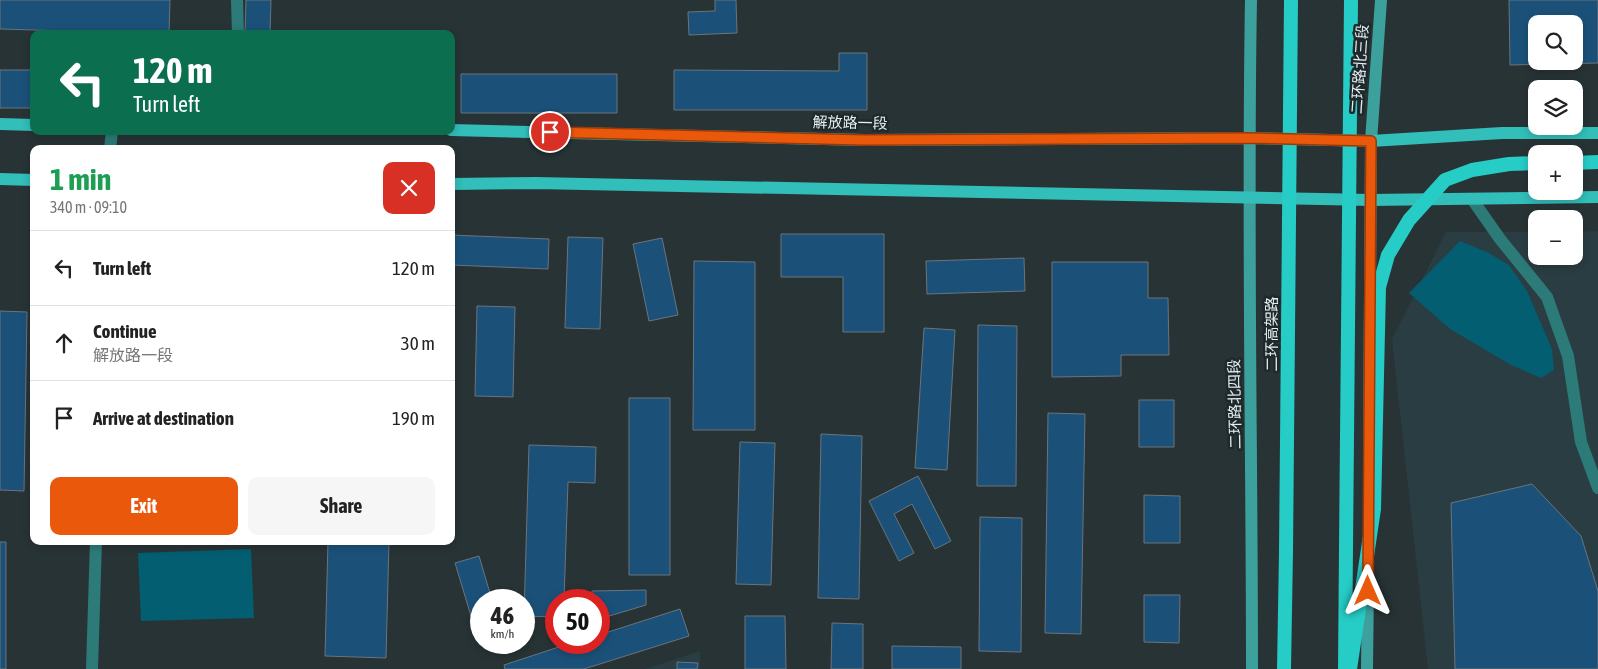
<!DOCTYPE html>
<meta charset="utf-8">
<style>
:root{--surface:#fff;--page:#f6f6f6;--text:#222;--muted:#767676;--line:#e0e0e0;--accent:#ea580c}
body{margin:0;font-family:"Asap Condensed","Noto Sans SC",sans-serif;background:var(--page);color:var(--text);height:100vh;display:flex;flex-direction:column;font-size:19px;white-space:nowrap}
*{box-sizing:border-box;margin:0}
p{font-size:16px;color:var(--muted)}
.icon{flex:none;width:28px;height:28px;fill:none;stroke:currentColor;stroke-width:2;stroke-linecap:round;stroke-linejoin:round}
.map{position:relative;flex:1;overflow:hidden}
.side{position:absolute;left:30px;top:145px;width:425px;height:400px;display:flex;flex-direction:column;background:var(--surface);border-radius:10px;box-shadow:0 2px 8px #0003}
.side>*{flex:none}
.guide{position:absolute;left:30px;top:30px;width:425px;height:105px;border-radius:10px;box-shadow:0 2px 8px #0003;background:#0b6e4f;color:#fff;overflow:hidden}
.fabs{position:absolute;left:1528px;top:15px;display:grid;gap:10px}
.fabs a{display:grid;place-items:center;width:55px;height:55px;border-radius:10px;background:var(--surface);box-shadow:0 2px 8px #0003;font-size:25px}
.speed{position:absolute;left:470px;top:589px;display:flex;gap:10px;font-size:25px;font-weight:700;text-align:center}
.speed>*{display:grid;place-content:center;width:65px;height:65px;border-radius:50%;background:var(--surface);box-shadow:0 2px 8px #0003;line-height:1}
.speed small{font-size:12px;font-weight:400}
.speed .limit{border:8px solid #d22;background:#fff;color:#111}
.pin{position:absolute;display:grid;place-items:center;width:42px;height:42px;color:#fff;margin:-21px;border:2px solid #fff;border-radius:50%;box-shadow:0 1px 5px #0007}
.me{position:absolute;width:55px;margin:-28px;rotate:0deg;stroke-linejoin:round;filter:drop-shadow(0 0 4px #0008)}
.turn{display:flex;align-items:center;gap:18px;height:105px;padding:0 20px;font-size:22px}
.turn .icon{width:65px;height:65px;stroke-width:2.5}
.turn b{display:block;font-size:35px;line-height:42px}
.round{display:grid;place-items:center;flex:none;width:52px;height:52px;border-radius:10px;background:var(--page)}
.summary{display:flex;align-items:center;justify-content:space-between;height:85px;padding:0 20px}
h1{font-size:30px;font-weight:700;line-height:38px;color:#1e9e55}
.cta{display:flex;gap:10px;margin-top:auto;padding:10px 20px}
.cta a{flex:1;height:58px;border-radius:10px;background:var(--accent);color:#fff;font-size:20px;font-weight:700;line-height:58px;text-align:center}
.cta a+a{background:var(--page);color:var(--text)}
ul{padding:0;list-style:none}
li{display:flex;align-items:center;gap:15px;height:75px;padding:0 20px;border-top:1px solid var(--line)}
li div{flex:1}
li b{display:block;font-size:19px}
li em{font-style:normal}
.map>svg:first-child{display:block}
</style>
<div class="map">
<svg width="1598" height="669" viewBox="0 0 1598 669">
<rect width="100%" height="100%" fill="#283336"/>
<!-- built -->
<path fill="#2a3d43" d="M1598,231V669H1428L1392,339L1446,232H1536V256H1574V232Z
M700,651V669H645Z"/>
<!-- green -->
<path fill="#025e70" d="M1460,241L1487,252L1509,265L1527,291L1552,349L1554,370L1541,378L1511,365L1450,329L1409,293Z
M251,549L254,618L141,621L138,553Z"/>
<!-- building -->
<path fill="#1b5179" stroke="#6b747c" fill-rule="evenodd" d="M0,0H170L169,34L0,29Z
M246,0H271L270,34H245Z
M715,0H736L737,33L689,35L688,12L715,11Z
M1509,0H1598V63L1510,65ZM1536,24H1574V61H1536Z
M839,53H867V110H674V70L839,71Z
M0,70H34V108H0Z
M461,74H617V113H461Z
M781,234H884V332H843V277H781Z
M451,235L549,239L548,269L451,265Z
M568,237L603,238L600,329L565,328Z
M662,238L678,315L649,321L633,244Z
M1024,258L1025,291L927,294L926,261Z
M694,261L755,262V430H693Z
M1052,262H1148V298H1168L1169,355H1121V376L1052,377Z
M477,306L515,307L513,397L475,396Z
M0,311L27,312L24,491L0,490Z
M978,325L1017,326L1016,486H977Z
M924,328L955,330L947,470L915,468Z
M629,398H670V575H629Z
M1139,400H1174V447H1139Z
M1048,413L1085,414L1081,634L1045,633Z
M821,434L862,436L859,599L818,598Z
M740,442L775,443L771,585L736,584Z
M529,445L596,447L595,483L568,482L564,600H556V617L524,616Z
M918,476L951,541L935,549L912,504L894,514L914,553L899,561L869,501Z
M1532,484L1581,536L1598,591V669H1455L1451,503Z
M1144,495L1180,496V543H1144Z
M980,517L1022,518L1021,652L979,651Z
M328,541H389L386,658L325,656Z
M0,542H6V669H0Z
M479,556L492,600H481V635L477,636L455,563Z
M646,590V605L599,619V600H592V591Z
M1144,595H1180L1179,643L1144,642Z
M680,609L689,636L584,669H505L504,665L574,642H599V635Z
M745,616H785L786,669H745Z
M832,623L863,624V669H831Z
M892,646L961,647V669H892Z
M677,662L698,663L697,669H677Z"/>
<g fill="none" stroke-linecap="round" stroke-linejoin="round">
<!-- pedestrian -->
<path stroke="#2c7b78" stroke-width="12" d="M1472,199L1500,239L1547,297L1568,356L1581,442L1598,488"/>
<!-- minor -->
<path stroke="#2c7b78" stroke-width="12" d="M237,0L238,34
M110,149L112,131
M92,669L96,541"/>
<!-- secondary -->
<path stroke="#3ca09c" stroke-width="12" d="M1251,0C1247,223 1252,446 1252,669
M1369,442L1371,141L1381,0
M1367,669L1368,582"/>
<!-- primary -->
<path stroke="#32beb9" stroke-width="12" d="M0,124L34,125
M451,130L865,140L1248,138L1371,141L1502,133H1598
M0,179L34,180
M451,184L536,183L1371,200L1598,197"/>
<!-- trunk -->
<path stroke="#26ccc6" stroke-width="14" d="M1574,163L1598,162
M1284,669L1286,552
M1345,669L1346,547"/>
<!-- trunk-bridge -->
<path stroke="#26ccc6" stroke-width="14" d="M1346,547L1351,0
M1286,552L1291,0
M1350,669L1374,509L1379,287L1388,255L1409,220L1445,180L1472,170L1509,164L1536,163"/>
</g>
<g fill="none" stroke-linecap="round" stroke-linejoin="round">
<!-- route casing -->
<g stroke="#983908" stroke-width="12">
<path id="route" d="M550,132L864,140L1248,138L1371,141L1368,591"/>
</g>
<!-- route -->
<use href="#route" stroke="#ea580c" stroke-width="9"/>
</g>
<g text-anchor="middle" stroke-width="5" stroke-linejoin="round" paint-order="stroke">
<!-- street labels -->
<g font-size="15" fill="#e7eef0" stroke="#1e292c">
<text transform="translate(1360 69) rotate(-86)" y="5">二环路北三段</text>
<text transform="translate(850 123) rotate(1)" y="5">解放路一段</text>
<text transform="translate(1272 334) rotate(-90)" y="5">二环高架路</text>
<text transform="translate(1235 404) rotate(-91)" y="5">二环路北四段</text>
</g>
</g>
</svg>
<div class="fabs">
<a><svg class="icon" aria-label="search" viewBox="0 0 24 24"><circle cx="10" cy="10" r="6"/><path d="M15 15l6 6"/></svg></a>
<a><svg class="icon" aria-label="layers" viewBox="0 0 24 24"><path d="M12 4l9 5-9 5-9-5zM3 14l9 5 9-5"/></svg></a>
<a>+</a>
<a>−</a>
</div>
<div class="speed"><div>46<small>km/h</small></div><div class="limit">50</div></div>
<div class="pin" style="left:550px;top:132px;background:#d93025"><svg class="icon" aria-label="arrive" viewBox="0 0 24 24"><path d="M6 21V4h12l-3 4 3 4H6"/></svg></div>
<svg class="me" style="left:1368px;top:591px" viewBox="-20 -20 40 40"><path d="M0-17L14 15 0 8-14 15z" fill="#ea580c" stroke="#fff" stroke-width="4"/></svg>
<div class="guide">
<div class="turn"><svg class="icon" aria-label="left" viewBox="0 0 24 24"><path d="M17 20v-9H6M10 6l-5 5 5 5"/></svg><div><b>120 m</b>Turn left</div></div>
</div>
<section class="side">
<div class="summary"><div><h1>1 min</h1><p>340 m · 09:10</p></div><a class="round" style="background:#d93025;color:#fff"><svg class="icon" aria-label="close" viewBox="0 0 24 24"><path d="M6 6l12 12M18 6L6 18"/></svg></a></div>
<ul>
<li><svg class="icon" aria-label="left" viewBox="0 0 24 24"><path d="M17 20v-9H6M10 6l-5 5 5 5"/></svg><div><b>Turn left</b></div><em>120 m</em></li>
<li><svg class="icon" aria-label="ahead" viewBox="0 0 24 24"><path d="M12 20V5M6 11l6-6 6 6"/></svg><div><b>Continue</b><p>解放路一段</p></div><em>30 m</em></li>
<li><svg class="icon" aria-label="arrive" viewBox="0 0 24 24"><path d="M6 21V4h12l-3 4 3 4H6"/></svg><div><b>Arrive at destination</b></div><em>190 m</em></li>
</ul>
<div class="cta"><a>Exit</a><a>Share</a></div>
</section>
</div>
